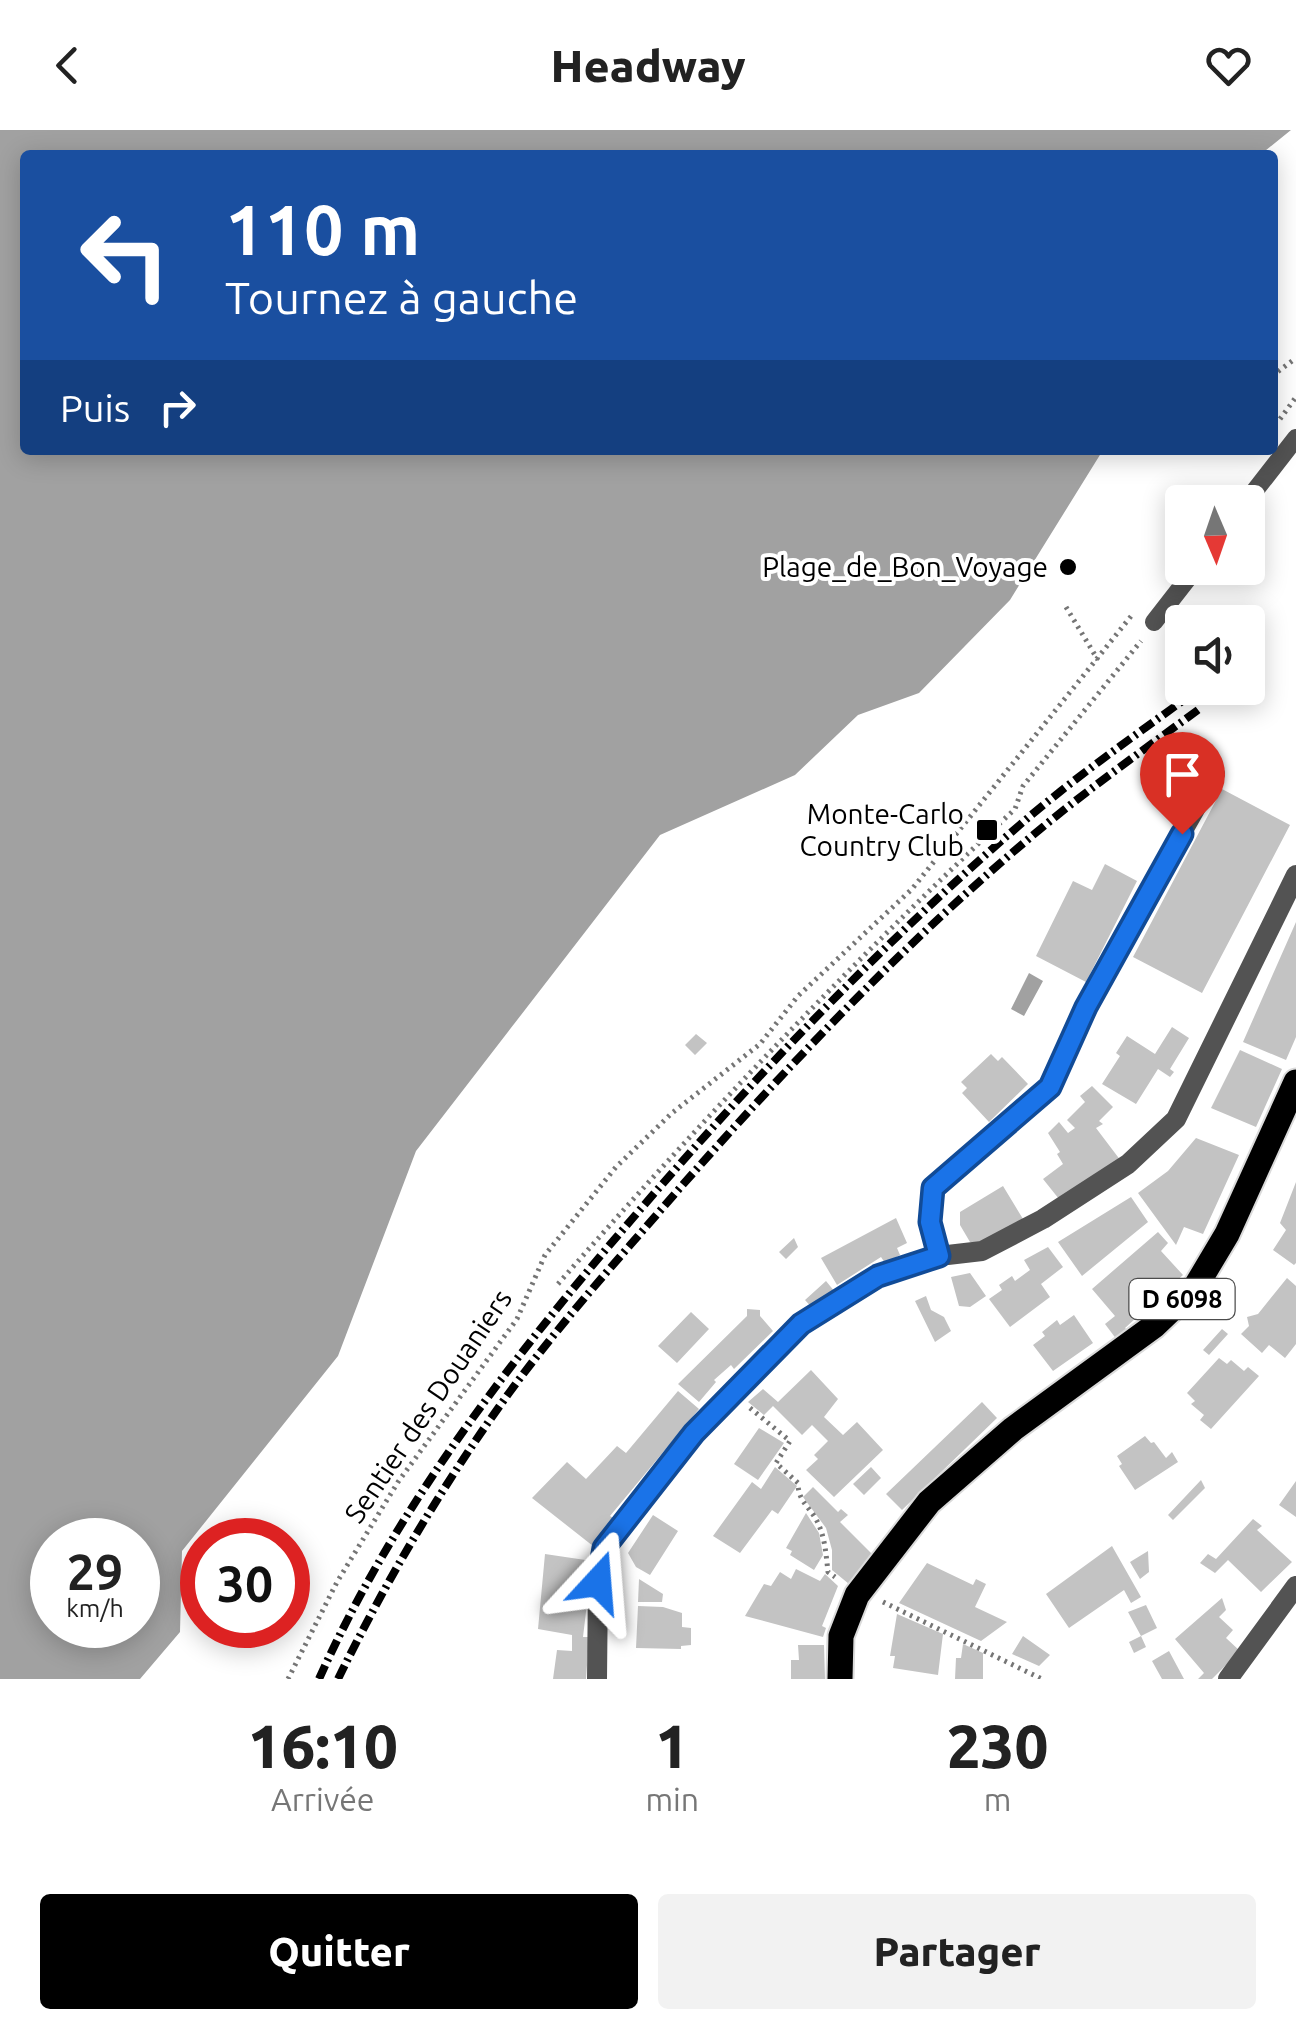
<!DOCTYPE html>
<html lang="fr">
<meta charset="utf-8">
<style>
:root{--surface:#fff;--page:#f2f2f2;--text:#222;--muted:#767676;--accent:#000}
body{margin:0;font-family:Ubuntu,sans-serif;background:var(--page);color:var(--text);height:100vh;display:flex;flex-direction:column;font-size:38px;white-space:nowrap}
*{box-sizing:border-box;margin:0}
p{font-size:32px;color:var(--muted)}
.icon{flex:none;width:55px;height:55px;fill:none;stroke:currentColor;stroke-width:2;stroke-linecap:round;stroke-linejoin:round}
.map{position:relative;height:1549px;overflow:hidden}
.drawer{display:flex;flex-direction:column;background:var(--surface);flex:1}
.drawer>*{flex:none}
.guide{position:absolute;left:20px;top:20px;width:1258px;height:305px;border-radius:10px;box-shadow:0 5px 25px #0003;background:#1a4fa0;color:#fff;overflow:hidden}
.needle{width:65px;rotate:178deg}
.fabs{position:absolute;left:1165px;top:355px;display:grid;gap:20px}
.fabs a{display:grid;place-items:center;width:100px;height:100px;border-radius:10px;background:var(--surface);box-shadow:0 5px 25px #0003;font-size:50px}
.speed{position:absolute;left:30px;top:1388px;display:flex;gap:20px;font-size:50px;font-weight:700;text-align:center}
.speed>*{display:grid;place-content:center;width:130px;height:130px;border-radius:50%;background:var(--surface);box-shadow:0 5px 25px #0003;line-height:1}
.speed small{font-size:25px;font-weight:400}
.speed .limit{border:15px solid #d22;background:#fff;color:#111}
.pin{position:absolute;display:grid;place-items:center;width:85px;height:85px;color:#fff;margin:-102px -42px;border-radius:50% 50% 50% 0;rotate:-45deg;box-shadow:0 0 10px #0007}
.pin .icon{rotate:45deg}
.me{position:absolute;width:110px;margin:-55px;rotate:19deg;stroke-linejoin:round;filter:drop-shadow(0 0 8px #0008)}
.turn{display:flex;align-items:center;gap:35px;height:210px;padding:0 40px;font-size:45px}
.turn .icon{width:130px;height:130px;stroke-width:2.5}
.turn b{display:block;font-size:70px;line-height:85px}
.then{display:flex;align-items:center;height:95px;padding:0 40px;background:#0003;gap:20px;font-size:38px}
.eta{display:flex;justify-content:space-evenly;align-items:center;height:170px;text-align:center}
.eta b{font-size:60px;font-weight:800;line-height:70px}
.button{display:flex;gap:20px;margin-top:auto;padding:20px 40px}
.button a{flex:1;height:115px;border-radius:10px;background:var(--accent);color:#fff;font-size:40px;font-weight:800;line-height:115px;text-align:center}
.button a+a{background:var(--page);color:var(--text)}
header{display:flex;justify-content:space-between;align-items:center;height:130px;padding:0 40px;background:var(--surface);font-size:45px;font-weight:800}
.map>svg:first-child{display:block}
</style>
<header><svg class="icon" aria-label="back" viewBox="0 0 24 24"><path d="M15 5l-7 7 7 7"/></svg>Headway<svg class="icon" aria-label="heart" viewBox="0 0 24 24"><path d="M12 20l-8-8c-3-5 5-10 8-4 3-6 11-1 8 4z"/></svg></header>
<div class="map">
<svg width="1296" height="1549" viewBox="0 0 1296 1549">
<rect width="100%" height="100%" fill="#fff"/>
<!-- water -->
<path fill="#a1a1a1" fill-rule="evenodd" d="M0,0H1291L1260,25H25V320H1103L1010,470L919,563L858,585L795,645L660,705L416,1021L338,1226L182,1421L180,1502L140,1549H0ZM52,1410H138V1495H52Z
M1029,843L1043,851L1024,886L1011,879Z"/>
<!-- building -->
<path fill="#c3c3c3" d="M1222,659L1290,695L1202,863L1133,827Z
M1105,734L1137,751L1086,852L1036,826L1073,751L1092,760Z
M1296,792V907L1286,930L1243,912Z
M1172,897L1189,908L1170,939L1174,942L1170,947L1158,939L1136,974L1102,954L1120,926L1116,923L1127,906L1155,924Z
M696,904L707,913L695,925L685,915Z
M1240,920L1282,939L1256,997L1211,978Z
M991,924L998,931L1002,927L1028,954L989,992L962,963L967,958L961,952Z
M1092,956L1113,977L1099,991L1103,994L1096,998L1121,1031L1059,1069L1043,1049L1063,1034L1057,1024L1060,1022L1048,1003L1059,992L1068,1003L1075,998L1067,990L1085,972L1080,966Z
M1196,1008L1239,1025L1203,1104L1184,1097L1176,1115L1138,1063L1168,1041Z
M1296,1052V1133L1294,1135L1273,1120L1286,1100L1280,1093Z
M1003,1056L1023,1089L979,1114L970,1112L960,1095V1082Z
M1131,1067L1148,1092L1082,1146L1058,1112Z
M896,1088L907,1113L897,1118L900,1125L885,1133L881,1127L837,1155L821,1128Z
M1158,1102L1168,1113L1161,1121L1183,1145L1125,1198L1132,1204L1120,1214L1105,1194L1115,1186L1092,1159Z
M794,1108L798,1117L786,1129L779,1122Z
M1048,1117L1063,1137L1041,1154L1050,1167L1010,1197L989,1169L1002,1160L999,1155L1012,1146L1015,1151L1030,1140L1024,1130Z
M970,1143L986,1166L970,1177L959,1176L951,1147Z
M1287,1148L1296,1156V1214L1285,1228L1269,1215L1262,1223L1241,1204L1249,1196L1247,1187L1258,1184Z
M826,1151L835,1162L814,1180L805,1170Z
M926,1166L931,1180L944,1187L951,1201L935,1212L915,1171Z
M747,1179L760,1180V1186L773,1201L734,1239L731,1235L714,1250L716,1252L699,1272L678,1254L747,1186Z
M691,1182L709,1199L677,1233L658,1216Z
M1074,1185L1093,1213L1053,1241L1033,1215L1045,1206L1042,1202L1057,1190L1060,1195Z
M1222,1199L1228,1204L1209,1225L1203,1220Z
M1219,1228L1227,1234L1231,1230L1244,1241L1248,1237L1259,1246L1211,1299L1200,1290L1204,1285L1191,1274L1195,1271L1187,1263Z
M811,1240L838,1269L824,1287L843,1305L857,1292L883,1320L834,1367L806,1340L818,1329L814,1325L828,1311L812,1295L802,1305L773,1276L764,1285L748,1272L763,1259L778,1272Z
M678,1261L699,1279L610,1386L615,1389L593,1416L532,1368L567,1332L586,1349L617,1316L626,1323Z
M982,1272L997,1288L902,1380L886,1364Z
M759,1298L784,1313L758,1350L734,1334Z
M1145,1306L1151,1313L1154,1312L1166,1328L1172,1322L1178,1332L1135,1360L1119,1336L1122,1334L1117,1326Z
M775,1337L797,1356L778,1384L772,1380L740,1423L713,1406L752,1352L761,1359Z
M871,1337L881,1348L864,1365L853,1354Z
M1201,1350L1205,1358L1173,1390L1168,1385Z
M1296,1351V1387L1279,1375Z
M813,1357L838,1382L841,1379L848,1385L840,1392L873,1425L849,1454L832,1440V1420L826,1398L803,1367Z
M806,1383L819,1403L823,1425L814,1440L790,1425L792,1421L786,1418Z
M653,1385L678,1401L650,1445L636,1437L628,1423Z
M1253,1389L1262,1396L1257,1400L1292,1432L1261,1462L1228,1430L1215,1443L1200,1433L1208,1424L1216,1429Z
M1112,1416L1141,1467L1131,1473L1124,1460L1069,1498L1046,1464Z
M1148,1421L1149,1442L1140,1449L1130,1432Z
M545,1424L592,1431L583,1507H589L586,1549H553L557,1520L572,1521V1505L538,1499Z
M927,1433L973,1455L976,1449L986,1454L975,1477L1007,1492L981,1511L899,1473Z
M796,1439L820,1451L825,1444L838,1456L822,1496L826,1498L823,1507L745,1486L764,1454L771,1456L780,1442L791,1449Z
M639,1449L663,1464L662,1472H638Z
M1222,1468L1226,1480L1219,1487L1233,1500L1226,1508L1240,1521L1212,1549H1198L1204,1543L1175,1509Z
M1146,1475L1157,1498L1141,1506L1146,1517L1134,1523L1129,1512L1141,1506L1128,1482Z
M638,1476L663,1477L682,1483V1497L691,1498V1515L681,1516V1519L636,1518Z
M897,1484L943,1504L938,1545L893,1538L895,1526H890Z
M1023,1506L1050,1525L1039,1536L1012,1524Z
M963,1514L983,1523V1549H955L956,1528H961Z
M798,1515H824L825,1549H791V1530H799Z
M1169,1521L1184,1549H1162L1152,1531Z"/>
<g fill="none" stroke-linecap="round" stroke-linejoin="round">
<!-- primary casing -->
<g stroke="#dbdbdb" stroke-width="29">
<path id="primary" d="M840,1549L841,1506L857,1465L929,1372L1013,1299L1154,1196L1196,1156L1227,1104L1296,952"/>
</g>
<!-- path -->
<path stroke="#757575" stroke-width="5" stroke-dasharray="2.5 5" stroke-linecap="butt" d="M1272,246L1296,228
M1280,289L1296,267
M1066,477L1098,530
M558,1154C703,988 854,830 1015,679L1023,656L1141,511
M750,1278L790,1311L776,1333L798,1353C798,1371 809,1376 817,1391C825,1407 826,1424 828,1442L835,1447
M883,1472L1042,1549
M288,1549L337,1452L398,1352L517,1189L545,1125L616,1037L672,983L760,914L798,866L912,759L1132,485"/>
<!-- service -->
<path stroke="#535353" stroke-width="18" d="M1246,372L1296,308
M1154,492L1196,438
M939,1126L931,1092L933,1058L1050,957L1072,904L1114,824L1216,644"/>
<!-- minor -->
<path stroke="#535353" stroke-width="20" d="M597,1549L598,1452L604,1418L694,1303L801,1194L878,1146L939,1126L982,1121L1043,1089L1128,1034L1176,989L1296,745
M1228,1549L1296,1456"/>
<!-- primary -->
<use href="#primary" stroke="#000" stroke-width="25"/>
<!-- rail -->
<path stroke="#000" stroke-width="8" stroke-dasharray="15 5 2.5 5" stroke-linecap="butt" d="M319,1549C395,1379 511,1229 632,1089C755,946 886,809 1029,687C1081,643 1137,604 1192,564
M338,1549C387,1449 443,1354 509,1263C561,1192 621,1126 679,1059C792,931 912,805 1044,696C1095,654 1149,616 1202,577"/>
</g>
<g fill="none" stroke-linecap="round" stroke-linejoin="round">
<!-- route casing -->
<g stroke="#114b97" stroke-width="25">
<path id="route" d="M598,1452L604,1418L694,1303L801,1194L878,1146L939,1126L930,1092L933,1058L1050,957L1086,877L1182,704"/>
</g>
<!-- route -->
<use href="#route" stroke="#1a73e8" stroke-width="18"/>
</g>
<!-- markers -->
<g fill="#000" stroke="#fff" stroke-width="4">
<circle cx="1068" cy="437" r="10"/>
<rect x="975" y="688" width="24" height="24" rx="5"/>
</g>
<g text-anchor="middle" stroke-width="8" stroke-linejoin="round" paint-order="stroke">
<!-- shield labels -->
<rect fill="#fff" stroke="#4c4c4c" stroke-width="2.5" x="1129.5" y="1149" width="105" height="40" rx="8"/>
<g font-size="25" font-weight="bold" fill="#000">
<text x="1182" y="1178">D 6098</text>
</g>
<!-- poi labels -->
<g font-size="28" fill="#000" stroke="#fff" text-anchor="end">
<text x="1048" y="447">Plage_de_Bon_Voyage</text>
<text x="964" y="694">Monte-Carlo<tspan x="964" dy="32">Country Club</tspan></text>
</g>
<!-- street labels -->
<g font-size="28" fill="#000" stroke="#fff">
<text transform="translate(428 1276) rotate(-56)" y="10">Sentier des Douaniers</text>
</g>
</g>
</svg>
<div class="fabs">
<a><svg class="needle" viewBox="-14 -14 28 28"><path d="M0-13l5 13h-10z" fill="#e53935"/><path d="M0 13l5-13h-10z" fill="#767676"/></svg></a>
<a><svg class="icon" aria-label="sound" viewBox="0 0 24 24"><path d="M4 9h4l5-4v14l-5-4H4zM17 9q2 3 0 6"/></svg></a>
</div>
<div class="speed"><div>29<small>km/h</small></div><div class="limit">30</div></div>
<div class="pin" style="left:1182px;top:704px;background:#d93025"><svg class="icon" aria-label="arrive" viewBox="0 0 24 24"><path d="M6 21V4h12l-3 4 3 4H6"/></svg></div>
<svg class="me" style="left:598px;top:1452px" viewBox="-20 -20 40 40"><path d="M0-17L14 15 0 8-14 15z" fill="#1a73e8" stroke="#fff" stroke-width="4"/></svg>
<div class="guide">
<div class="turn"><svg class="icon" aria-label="left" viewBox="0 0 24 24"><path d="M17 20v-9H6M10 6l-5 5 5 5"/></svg><div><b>110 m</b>Tournez à gauche</div></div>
<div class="then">Puis<svg class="icon" aria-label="right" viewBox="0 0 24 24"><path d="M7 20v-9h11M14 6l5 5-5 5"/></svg></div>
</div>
</div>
<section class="drawer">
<div class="eta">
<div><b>16:10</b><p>Arrivée</p></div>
<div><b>1</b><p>min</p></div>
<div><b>230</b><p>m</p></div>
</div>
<div class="button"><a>Quitter</a><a>Partager</a></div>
</section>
